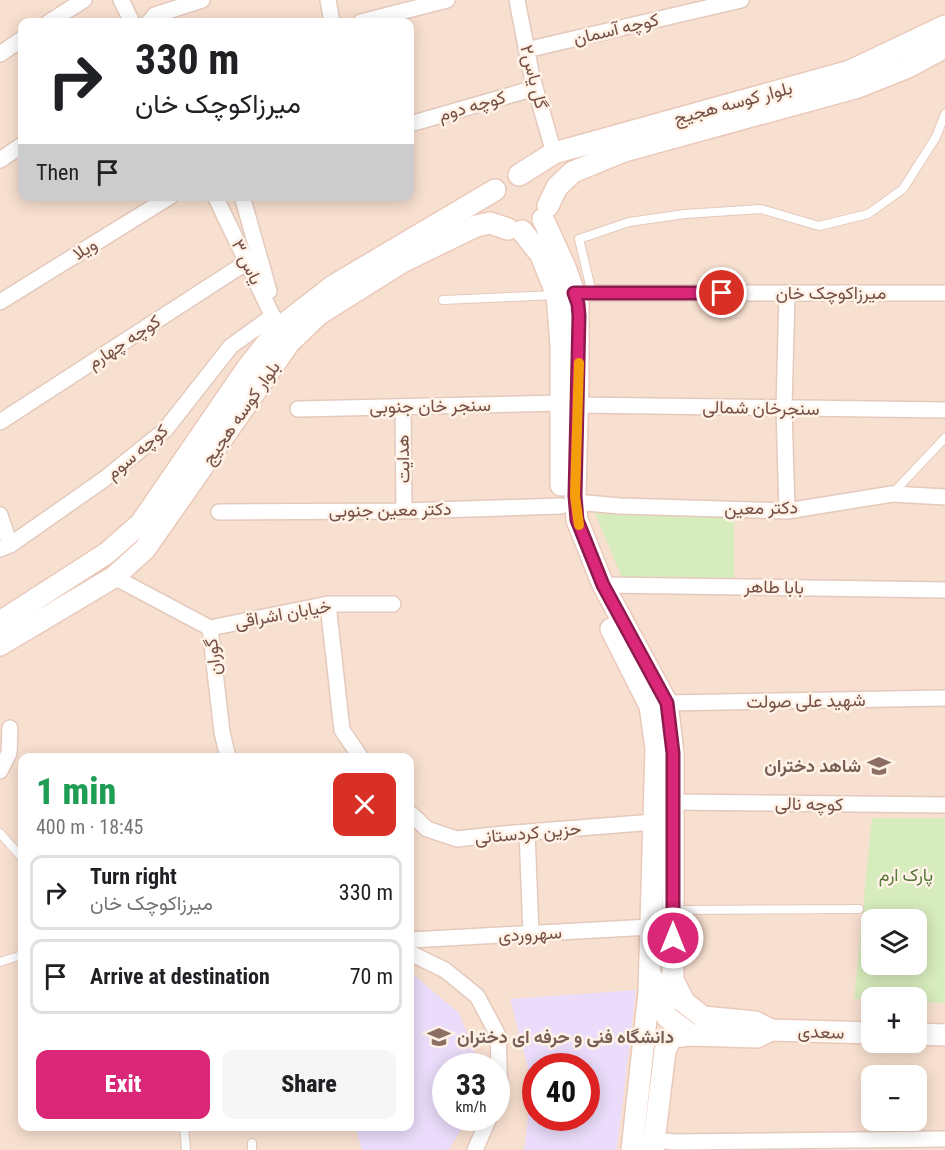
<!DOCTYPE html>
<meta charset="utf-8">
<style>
:root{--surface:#fff;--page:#f6f6f6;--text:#202124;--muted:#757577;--line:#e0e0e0;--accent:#db2777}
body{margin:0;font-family:"Roboto Condensed",Vazirmatn,sans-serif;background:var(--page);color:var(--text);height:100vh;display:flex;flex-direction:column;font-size:22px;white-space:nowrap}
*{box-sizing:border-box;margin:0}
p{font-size:20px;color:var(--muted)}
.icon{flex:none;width:33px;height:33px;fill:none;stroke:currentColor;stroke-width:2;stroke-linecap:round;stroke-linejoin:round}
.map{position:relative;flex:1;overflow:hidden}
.drawer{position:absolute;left:18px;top:753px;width:396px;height:378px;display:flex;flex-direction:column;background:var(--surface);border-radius:12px;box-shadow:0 3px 15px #0003}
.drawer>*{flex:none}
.banner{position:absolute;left:18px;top:18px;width:396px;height:183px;border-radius:12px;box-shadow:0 3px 15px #0003;background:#fff;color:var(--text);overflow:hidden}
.fabs{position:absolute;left:861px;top:909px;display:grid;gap:12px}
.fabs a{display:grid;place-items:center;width:66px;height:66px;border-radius:12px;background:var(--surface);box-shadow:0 3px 15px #0003;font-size:30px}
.speed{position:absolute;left:432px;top:1053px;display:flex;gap:12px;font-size:30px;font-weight:700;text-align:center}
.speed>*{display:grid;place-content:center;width:78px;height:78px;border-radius:50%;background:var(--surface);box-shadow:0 3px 15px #0003;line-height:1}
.speed small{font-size:15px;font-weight:400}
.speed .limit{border:9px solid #d22;background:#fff;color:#111}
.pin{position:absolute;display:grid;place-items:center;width:51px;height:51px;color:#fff;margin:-26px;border:3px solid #fff;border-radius:50%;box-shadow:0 2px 6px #0007}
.me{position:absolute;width:66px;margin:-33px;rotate:0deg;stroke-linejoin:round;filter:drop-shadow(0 0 4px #0008)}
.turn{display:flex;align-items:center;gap:21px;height:126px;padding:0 18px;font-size:27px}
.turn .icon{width:78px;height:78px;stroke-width:2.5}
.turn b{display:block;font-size:42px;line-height:51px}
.then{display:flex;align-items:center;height:57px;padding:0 18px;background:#0003;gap:12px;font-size:22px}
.round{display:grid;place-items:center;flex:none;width:63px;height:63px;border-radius:12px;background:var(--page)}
.head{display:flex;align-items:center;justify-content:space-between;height:102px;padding:0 18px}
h1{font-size:36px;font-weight:800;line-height:45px;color:#1e9e55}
.action{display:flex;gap:12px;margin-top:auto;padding:12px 18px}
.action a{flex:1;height:69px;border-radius:12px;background:var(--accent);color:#fff;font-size:24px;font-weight:800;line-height:69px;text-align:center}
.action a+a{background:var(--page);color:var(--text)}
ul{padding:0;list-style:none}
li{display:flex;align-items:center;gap:18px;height:75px;margin:0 12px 9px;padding:0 6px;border:3px solid var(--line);border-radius:12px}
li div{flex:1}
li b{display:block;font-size:22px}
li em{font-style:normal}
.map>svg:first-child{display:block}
</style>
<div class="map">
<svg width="945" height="1150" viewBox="0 0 945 1150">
<rect width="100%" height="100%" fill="#feeddf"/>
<!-- residential -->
<path fill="#f8e0d0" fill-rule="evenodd" d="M0,0H945V1150H0ZM22,22H410V196H22ZM22,758H410V1126H22ZM872,920H916V964H872ZM872,998H916V1042H872ZM446,1066H496V1118H446ZM536,1066H586V1118H536ZM872,1076H916V1120H872Z"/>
<!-- education -->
<path fill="#eadcfa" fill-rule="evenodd" d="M410,972L459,1013L478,1061L477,1066H446V1118H468L449,1150H362L355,1127L410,1126Z
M636,990L618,1141L616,1150H524L532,1084L510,999ZM536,1066H586V1118H536Z"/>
<!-- green -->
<path fill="#d7ecbd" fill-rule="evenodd" d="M592,506L734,512V591L626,587Z
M872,818H945V1003L917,1002L916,998L854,999ZM872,920H916V964H872Z"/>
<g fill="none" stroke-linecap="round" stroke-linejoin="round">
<!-- lane casing -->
<g stroke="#e4c9bd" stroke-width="10">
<path id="lane" d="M592,293L579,239L629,222L685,214L761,209L819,226L868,214L903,189L936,137L945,114
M443,300L556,295
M892,494L945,438
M0,833L22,858
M674,910L859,909
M0,962L22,955
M184,1126L186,1150
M252,1150V1143"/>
</g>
<!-- street casing -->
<g stroke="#e4c9bd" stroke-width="18">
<path id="street" d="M121,0L132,22
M328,0L332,22
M517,0L532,77L554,153
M49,22L84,0
M149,22L155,15L202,0
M361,22L447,0
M526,50L741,0
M0,54L22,39
M410,124L535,88
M0,160L22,145
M215,196L276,323
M242,196L269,291
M574,293H945
M0,302L171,196
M577,405L945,410
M403,408L404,511
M298,409L561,403
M0,422L247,262
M575,502L620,506L787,511L892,494L945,497
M787,511L784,408L787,293
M219,512L404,511L561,506
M0,515L10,545
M0,549L10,545L103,480L165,430L231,346L273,316
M114,577L210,628L222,732L228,758
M603,585L945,590
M328,604L342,730L361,758
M210,628L328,604H393
M667,703L945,698
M0,771L9,753L10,728
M673,802L945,805
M410,813L427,829L457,839L503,834L654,822
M527,832L531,934
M410,940L651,927
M410,953L445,970L477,996L498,1035L500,1093L496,1101
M654,1140L675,1142L945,1139
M475,1150L489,1118"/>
</g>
<!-- secondary casing -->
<g stroke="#eac9ba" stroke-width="24">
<path id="secondary" d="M519,175L554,153L850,71L945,26
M548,206L557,187L573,172L624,151L858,87L908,67L945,47
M543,219L565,267L578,304V381L575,496L577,520L603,585L667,703L673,753V980L684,1002L703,1017L755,1022L771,1030L872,1033
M522,231L541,255L557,295L561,345V485
M0,622L107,553L141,523L248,367L279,328L333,286L495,190
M611,629L650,706L656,748L649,992L632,1150
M0,645L114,577L145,549L289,343L319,314L402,262L476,226L490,223L508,229
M653,979L667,1017L691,1035
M916,1034L945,1035
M653,1150L665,1051L671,1037L691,1035L757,1037L771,1030"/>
</g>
<!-- lane -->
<use href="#lane" stroke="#fff" stroke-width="8"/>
<!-- street -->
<use href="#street" stroke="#fff" stroke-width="15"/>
<!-- secondary -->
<use href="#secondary" stroke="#fff" stroke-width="21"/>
</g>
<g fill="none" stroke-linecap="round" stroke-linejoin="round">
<!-- route casing -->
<g stroke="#8e194d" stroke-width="15">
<path id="route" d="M673,938V753L667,703L603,585L577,520L575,496L579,316L578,304L574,293H722"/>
</g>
<!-- route -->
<use href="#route" stroke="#db2777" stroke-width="10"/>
<!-- slow -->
<path stroke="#f59e0b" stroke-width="10" d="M579,363L575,496L579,525"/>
</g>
<!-- icons -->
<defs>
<g id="school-bare" transform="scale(1.8)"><path d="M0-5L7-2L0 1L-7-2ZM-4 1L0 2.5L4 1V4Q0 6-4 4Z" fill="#8d6e63" stroke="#fff2e7" stroke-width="2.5" paint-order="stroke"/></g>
<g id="university-bare" transform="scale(1.8)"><path d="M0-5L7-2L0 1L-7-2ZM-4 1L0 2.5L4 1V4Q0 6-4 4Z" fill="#8d6e63" stroke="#fff2e7" stroke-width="2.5" paint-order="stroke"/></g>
</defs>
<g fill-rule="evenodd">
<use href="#school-bare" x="879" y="766"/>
<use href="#university-bare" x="439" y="1037"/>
</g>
<g text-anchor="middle" stroke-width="5" stroke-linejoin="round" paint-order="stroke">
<!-- street labels -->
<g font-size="18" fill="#764f45" stroke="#fff2e7">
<text transform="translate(616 29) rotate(-13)" y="6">کوچه آسمان</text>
<text transform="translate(534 77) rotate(76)" y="6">گل یاس۲</text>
<text transform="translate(733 103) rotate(-15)" y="6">بلوار کوسه هجیج</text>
<text transform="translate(472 106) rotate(-16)" y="6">کوچه دوم</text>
<text transform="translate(85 249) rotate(-32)" y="6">ویلا</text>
<text transform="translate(247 262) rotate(64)" y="6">یاس ۳</text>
<text x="831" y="299">میرزاکوچک خان</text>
<text transform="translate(124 342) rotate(-33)" y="6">کوچه چهارم</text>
<text transform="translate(430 406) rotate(-1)" y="6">سنجر خان جنوبی</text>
<text transform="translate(761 408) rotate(1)" y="6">سنجرخان شمالی</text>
<text transform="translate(241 413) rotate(-55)" y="6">بلوار کوسه هجیج</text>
<text transform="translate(137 452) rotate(-40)" y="6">کوچه سوم</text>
<text transform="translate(403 459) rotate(-91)" y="6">هدایت</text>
<text transform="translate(761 508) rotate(-1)" y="6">دکتر معین</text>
<text transform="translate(390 510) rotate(-1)" y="6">دکتر معین جنوبی</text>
<text transform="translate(774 587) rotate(1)" y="6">بابا طاهر</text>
<text transform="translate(283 614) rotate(-10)" y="6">خیابان اشراقی</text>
<text transform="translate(213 657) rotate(-97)" y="6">گوران</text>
<text transform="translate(806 701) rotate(-1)" y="6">شهید علی صولت</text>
<text transform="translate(809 804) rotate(1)" y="6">کوچه نالی</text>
<text transform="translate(528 833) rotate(-5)" y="6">حزین کردستانی</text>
<text transform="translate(530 934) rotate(-3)" y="6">سهروردی</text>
<text transform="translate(821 1032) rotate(2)" y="6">سعدی</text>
</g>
<!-- education labels -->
<g font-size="18" font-weight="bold" fill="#785e54" stroke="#fff2e7" text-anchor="end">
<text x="861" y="772">شاهد دختران</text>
<text x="457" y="1043" text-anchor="start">دانشگاه فنی و حرفه ای دختران</text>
</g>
<!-- park labels -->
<g font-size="18" fill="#55773a" stroke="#fff2e7">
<text x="906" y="881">پارک ارم</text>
</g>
</g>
</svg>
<div class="fabs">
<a><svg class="icon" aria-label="layers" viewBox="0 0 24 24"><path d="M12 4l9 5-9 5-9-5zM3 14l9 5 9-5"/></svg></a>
<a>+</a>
<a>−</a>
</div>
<div class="speed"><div>33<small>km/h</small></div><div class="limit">40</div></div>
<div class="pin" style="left:722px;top:293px;background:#d93025"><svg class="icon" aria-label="arrive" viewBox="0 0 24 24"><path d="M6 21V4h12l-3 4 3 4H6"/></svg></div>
<svg class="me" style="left:673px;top:938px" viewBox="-20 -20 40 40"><circle r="17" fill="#db2777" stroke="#fff" stroke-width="3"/><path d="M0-11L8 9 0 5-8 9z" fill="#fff"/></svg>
<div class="banner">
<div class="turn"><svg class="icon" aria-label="right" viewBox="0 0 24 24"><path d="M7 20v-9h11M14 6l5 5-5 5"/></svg><div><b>330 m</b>میرزاکوچک خان</div></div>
<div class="then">Then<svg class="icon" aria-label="arrive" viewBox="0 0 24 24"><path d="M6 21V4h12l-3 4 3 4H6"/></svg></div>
</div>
<section class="drawer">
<div class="head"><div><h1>1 min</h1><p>400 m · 18:45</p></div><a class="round" style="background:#d93025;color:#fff"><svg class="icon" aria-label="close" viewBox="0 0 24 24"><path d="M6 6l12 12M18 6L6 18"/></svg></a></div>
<ul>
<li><svg class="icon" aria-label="right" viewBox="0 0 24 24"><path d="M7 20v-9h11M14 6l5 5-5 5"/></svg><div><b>Turn right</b><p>میرزاکوچک خان</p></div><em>330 m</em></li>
<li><svg class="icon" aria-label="arrive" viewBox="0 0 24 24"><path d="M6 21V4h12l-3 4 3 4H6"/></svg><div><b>Arrive at destination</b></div><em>70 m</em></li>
</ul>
<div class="action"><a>Exit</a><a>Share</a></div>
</section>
</div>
